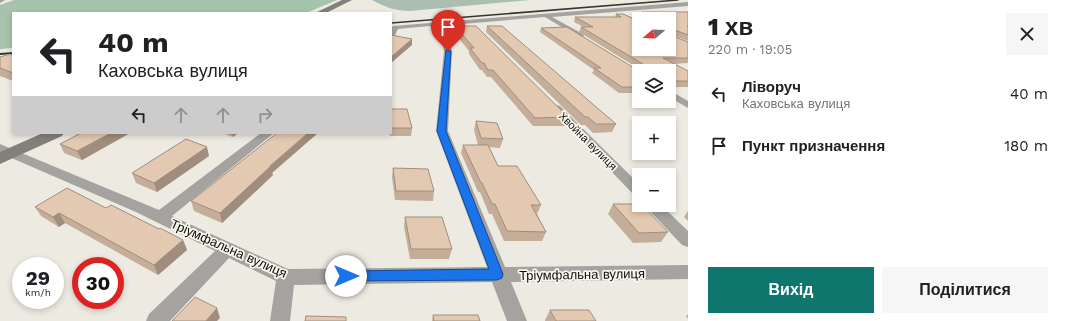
<!DOCTYPE html>
<html lang="uk">
<meta charset="utf-8">
<style>
:root{--surface:#fff;--page:#f6f6f6;--text:#202124;--muted:#757577;--accent:#0f766e}
body{margin:0;font-family:"Work Sans",sans-serif;background:var(--page);color:var(--text);height:100vh;display:flex;flex-direction:column;font-size:15px;white-space:nowrap}
*{box-sizing:border-box;margin:0}
p{font-size:13px;color:var(--muted)}
.icon{flex:none;width:22px;height:22px;fill:none;stroke:currentColor;stroke-width:2;stroke-linecap:round;stroke-linejoin:round}
.map{position:relative;flex:1;overflow:hidden}
.side{display:flex;flex-direction:column;background:var(--surface);width:380px}
.side>*{flex:none}
.top-card{position:absolute;left:12px;top:12px;width:380px;height:122px;border-radius:0px;box-shadow:0 2px 6px #0003;background:#fff;color:var(--text);overflow:hidden}
.needle{width:26px;rotate:251deg}
.controls{position:absolute;left:632px;top:12px;display:grid;gap:8px}
.controls a{display:grid;place-items:center;width:44px;height:44px;border-radius:0px;background:var(--surface);box-shadow:0 2px 6px #0003;font-size:20px}
.speed{position:absolute;left:12px;top:257px;display:flex;gap:8px;font-size:20px;font-weight:700;text-align:center}
.speed>*{display:grid;place-content:center;width:52px;height:52px;border-radius:50%;background:var(--surface);box-shadow:0 2px 6px #0003;line-height:1}
.speed small{font-size:10px;font-weight:400}
.speed .limit{border:6px solid #d22;background:#fff;color:#111}
.pin{position:absolute;display:grid;place-items:center;width:34px;height:34px;color:#fff;margin:-41px -17px;border-radius:50% 50% 50% 0;rotate:-45deg;box-shadow:0 0 4px #0007}
.pin .icon{rotate:45deg}
.me{position:absolute;width:44px;margin:-22px;rotate:90deg;stroke-linejoin:round;filter:drop-shadow(0 0 3px #0008)}
.turn{display:flex;align-items:center;gap:14px;height:84px;padding:0 20px;font-size:18px}
.turn .icon{width:52px;height:52px;stroke-width:2.5}
.turn b{display:block;font-size:28px;line-height:34px}
.lanes{display:flex;align-items:center;height:38px;padding:0 20px;background:#0003;justify-content:center;gap:20px;direction:ltr}
.lanes .off{opacity:.35}
.round{display:grid;place-items:center;flex:none;width:42px;height:42px;border-radius:0px;background:var(--page)}
.summary{display:flex;align-items:center;justify-content:space-between;height:68px;padding:0 20px}
h1{font-size:24px;font-weight:800;line-height:30px}
.button{display:flex;gap:8px;margin-top:auto;padding:8px 20px}
.button a{flex:1;height:46px;border-radius:0px;background:var(--accent);color:#fff;font-size:16px;font-weight:800;line-height:46px;text-align:center}
.button a+a{background:var(--page);color:var(--text)}
ul{padding:0;list-style:none}
li{display:flex;align-items:center;gap:12px;height:52px;padding:0 20px}
li div{flex:1}
li b{display:block;font-size:15px}
li em{font-style:normal}
main{display:flex;flex:1;min-height:0}
.map>svg:first-child{display:block}
</style>
<main>
<div class="map">
<svg width="688" height="321" viewBox="0 0 688 321">
<rect width="100%" height="100%" fill="#eceae1"/>
<!-- green -->
<path fill="#aabfaf" d="M372,0H530L410,11C395,11 385,7 372,0Z"/>
<!-- forest -->
<path fill="#a6c3ad" d="M14,0H337L306,13H13V48L0,49V5Z"/>
<g fill="none" stroke-linecap="round" stroke-linejoin="round">
<!-- street -->
<path fill="#a4a39f" fill-rule="evenodd" d="M0,0H5L0,3Z
M688,2V6L552,17L583,34L584,36L580,38L545,17L438,26L448,35L452,51L448,131L505,267L688,265V279L511,282L527,321H507L492,282L294,285L290,321H270L276,281L229,258L170,321H146L149,314L215,251L136,212L0,153V144L159,210L261,133H274L172,216L288,269L487,267L436,131L444,51L441,36L430,26L398,29L394,37H391V28L393,26Z
M669,90L688,101V108L669,97Z
M556,105L560,106L639,184V197L634,195L552,110L551,108L552,106Z
M644,205H661L688,231V247L682,245Z"/>
<!-- secondary -->
<path fill="#83807b" fill-rule="evenodd" d="M342,0H352L326,13H315Z
M43,133H64L62,136L0,164V152Z"/>
<!-- rail-far1 -->
<path stroke="#373633" stroke-width="1.5" d="M391,23L678,0"/>
<!-- rail -->
<path stroke="#373633" stroke-width="2" d="M0,54L13,53"/>
</g>
<!-- wall -->
<path fill="#c4ad99" d="M642,12H688V41L670,34V35L688,42V63L673,64L688,71V87H669V71H641V70L579,32L581,27H584L574,22L575,17H615L616,14H623L639,49L669,19H639V20L637,18L639,14H642Z
M455,26L568,117L565,126H533L491,77H487L482,70H480L469,54V51L454,32Z
M487,26L616,124L612,132L593,133L585,125H581L486,32Z
M541,28L639,71V93H619L592,73L594,70L540,32Z
M13,56V81L0,76V57Z
M391,109L412,128L411,136H390L389,133H391Z
M476,121L503,139L500,148L489,147L498,166L541,205L537,214L546,232L542,241H504L492,214H489L480,192H478L461,153L463,145H478L474,130Z
M81,133H130L82,160L64,153L60,144Z
M222,133H238L233,137Z
M209,156L157,192L136,183L132,173Z
M393,168L434,191L433,201L395,200L392,177Z
M272,173L273,175L222,223L194,211L191,201Z
M613,204L668,232L661,242L633,243L608,214Z
M35,207L106,208L183,240L187,250L158,275L65,223L59,227L41,216Z
M688,211V221L684,217Z
M405,217L452,249L449,259H410L404,227Z
M550,310L596,321H545V320Z
M688,314V319L686,316Z
M433,315L480,321H432Z"/>
<!-- shaded-wall -->
<path fill="#a08d7d" d="M412,39V45L391,63V57Z
M111,133H130L82,160L77,151Z
M232,133H238L233,137Z
M308,133H318L272,173L273,175L222,223L220,213L270,166Z
M207,147L209,156L157,192L154,183Z
M59,213L65,223L59,227L53,217Z
M183,240L187,250L158,275L154,265Z
M217,308L220,318L217,321H206Z"/>
<!-- building -->
<path fill="#e4c9b2" stroke="#a08d7d" d="M642,12H688V26H687H688V35L672,29L670,30V35L688,42V58H663L688,71V81H669V71H642L643,64L581,27H593L575,17H621L616,14H623L639,21V49H669V19H642V17L639,14H647Z
M455,26H476L568,117L535,118L493,70H488L484,63H482L470,48H474Z
M487,26H502L616,124H596L588,117H585Z
M567,27L639,71V82H638L639,83V87H622L594,68H601L541,28Z
M391,35L412,39L391,57Z
M10,54L13,56V73L0,68V57Z
M391,109H407L412,128H391Z
M476,121L497,123L503,139L481,138Z
M81,133H111L77,151L60,144Z
M277,133H308L270,166H271L220,213L191,201Z
M186,139L207,147L154,183L132,173Z
M463,145H488L498,166H517L541,205H531L546,232L507,231L495,204H492L482,183H481Z
M393,168L428,169L434,191H396Z
M67,188L106,208L111,205L159,229L160,228L183,240L154,265L59,213L53,217L35,207Z
M613,204H639V205H642L668,232L639,233Z
M405,217H442L452,249H411Z
M195,297L217,308L206,321H172Z
M550,310H589L596,321H556Z
M433,315H478L480,321H434Z
M306,316L346,317V321H305Z"/>
<!-- route -->
<path fill="#1a73e8" stroke="#114b97" d="M446,50L451,51L446,131L503,274L502,278L497,280L346,281L342,280L340,276L342,272L346,271L489,269L437,131Z"/>
<g text-anchor="middle" stroke-width="3.5" stroke-linejoin="round" paint-order="stroke">
<!-- street labels -->
<g font-size="11" fill="#0d0c0a" stroke="#f9f7ee">
<text transform="translate(588 141) rotate(45)" y="4">Хвойна вулиця</text>
</g>
<!-- near-street labels -->
<g font-size="13" fill="#0d0c0a" stroke="#f9f7ee">
<text transform="translate(229 248) rotate(24)" y="5">Тріумфальна вулиця</text>
<text transform="translate(582 274) rotate(-1)" y="5">Тріумфальна вулиця</text>
</g>
</g>
</svg>
<div class="controls">
<a><svg class="needle" viewBox="-14 -14 28 28"><path d="M0-13l5 13h-10z" fill="#e53935"/><path d="M0 13l5-13h-10z" fill="#757577"/></svg></a>
<a><svg class="icon" aria-label="layers" viewBox="0 0 24 24"><path d="M12 4l9 5-9 5-9-5zM3 14l9 5 9-5"/></svg></a>
<a>+</a>
<a>−</a>
</div>
<div class="speed"><div>29<small>km/h</small></div><div class="limit">30</div></div>
<div class="pin" style="left:448px;top:51px;background:#d93025"><svg class="icon" aria-label="arrive" viewBox="0 0 24 24"><path d="M6 21V4h12l-3 4 3 4H6"/></svg></div>
<svg class="me" style="left:346px;top:276px" viewBox="-20 -20 40 40"><circle r="19" fill="#fff"/><path d="M0-13L10 11 0 6-10 11z" fill="#1a73e8"/></svg>
<div class="top-card">
<div class="turn"><svg class="icon" aria-label="left" viewBox="0 0 24 24"><path d="M17 20v-9H6M10 6l-5 5 5 5"/></svg><div><b>40 m</b>Каховська вулиця</div></div>
<div class="lanes"><svg class="icon" aria-label="left" viewBox="0 0 24 24"><path d="M17 20v-9H6M10 6l-5 5 5 5"/></svg><svg class="icon off" aria-label="ahead" viewBox="0 0 24 24"><path d="M12 20V5M6 11l6-6 6 6"/></svg><svg class="icon off" aria-label="ahead" viewBox="0 0 24 24"><path d="M12 20V5M6 11l6-6 6 6"/></svg><svg class="icon off" aria-label="right" viewBox="0 0 24 24"><path d="M7 20v-9h11M14 6l5 5-5 5"/></svg></div>
</div>
</div>
<section class="side">
<div class="summary"><div><h1>1 хв</h1><p>220 m · 19:05</p></div><a class="round"><svg class="icon" aria-label="close" viewBox="0 0 24 24"><path d="M6 6l12 12M18 6L6 18"/></svg></a></div>
<ul>
<li><svg class="icon" aria-label="left" viewBox="0 0 24 24"><path d="M17 20v-9H6M10 6l-5 5 5 5"/></svg><div><b>Ліворуч</b><p>Каховська вулиця</p></div><em>40 m</em></li>
<li><svg class="icon" aria-label="arrive" viewBox="0 0 24 24"><path d="M6 21V4h12l-3 4 3 4H6"/></svg><div><b>Пункт призначення</b></div><em>180 m</em></li>
</ul>
<div class="button"><a>Вихід</a><a>Поділитися</a></div>
</section>
</main>
